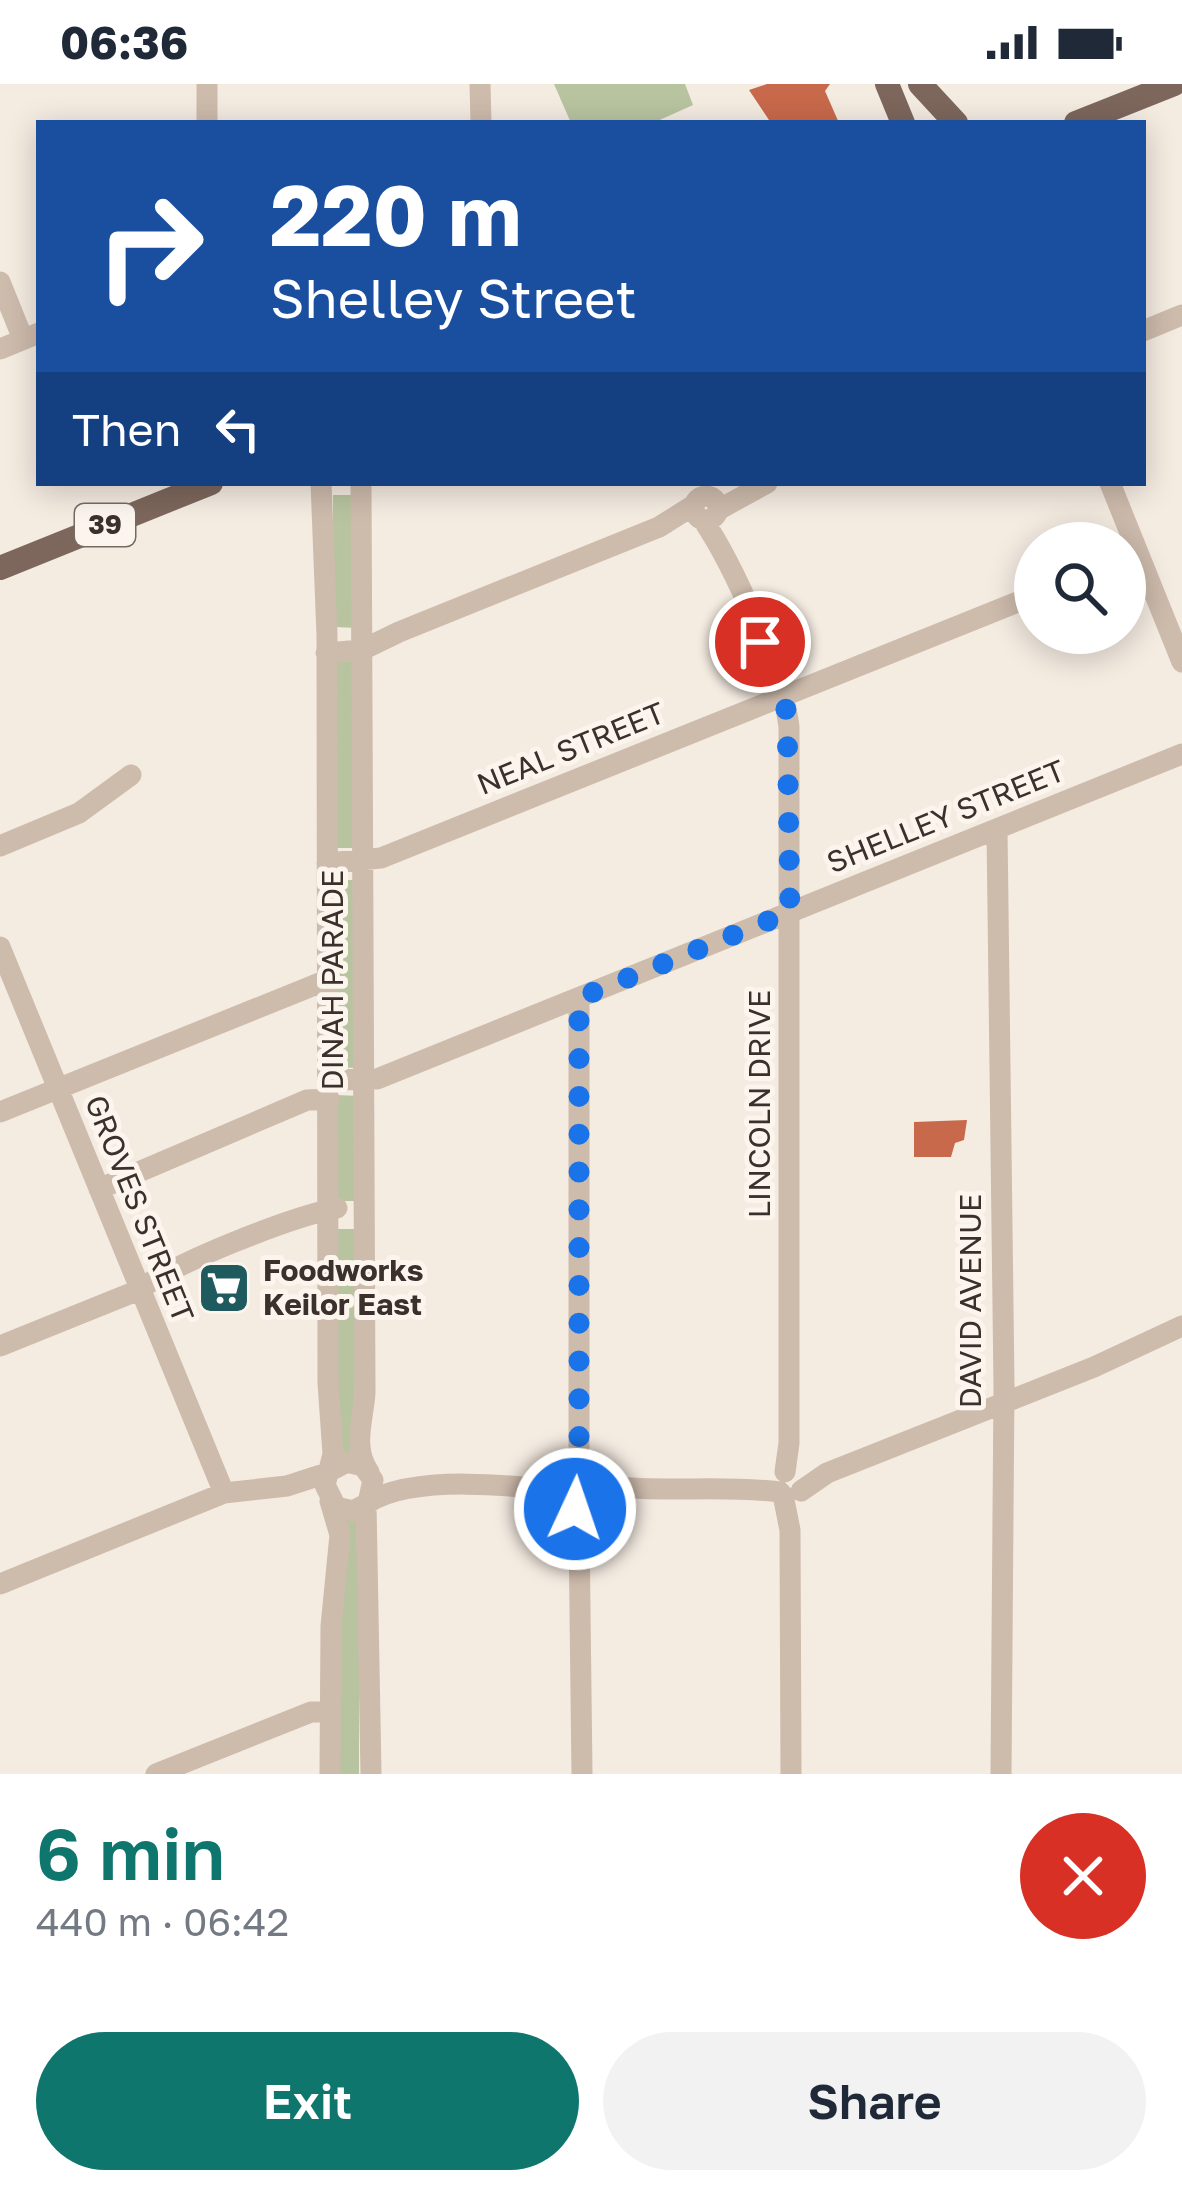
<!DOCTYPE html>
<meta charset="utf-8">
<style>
:root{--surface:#fff;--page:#f2f2f3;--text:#1f2937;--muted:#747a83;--accent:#0f766e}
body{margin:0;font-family:"Golos Text",sans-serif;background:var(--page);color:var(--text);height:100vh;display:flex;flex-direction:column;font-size:45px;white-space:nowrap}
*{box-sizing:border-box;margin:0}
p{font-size:39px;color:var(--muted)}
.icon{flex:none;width:66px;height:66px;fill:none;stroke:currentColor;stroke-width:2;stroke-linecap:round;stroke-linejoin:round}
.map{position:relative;height:1690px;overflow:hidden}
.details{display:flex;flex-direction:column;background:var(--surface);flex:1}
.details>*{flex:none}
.banner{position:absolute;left:36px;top:36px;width:1110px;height:366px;border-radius:0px;box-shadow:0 6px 30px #0003;background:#1a4fa0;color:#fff;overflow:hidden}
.fabs{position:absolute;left:1014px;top:438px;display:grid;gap:24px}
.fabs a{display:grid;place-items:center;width:132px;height:132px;border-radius:50%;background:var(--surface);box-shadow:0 6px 30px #0003;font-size:60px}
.pin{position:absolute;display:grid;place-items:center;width:102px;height:102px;color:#fff;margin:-51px;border:6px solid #fff;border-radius:50%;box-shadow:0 3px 12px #0007}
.me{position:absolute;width:132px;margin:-66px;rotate:3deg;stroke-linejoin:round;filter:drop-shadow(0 0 9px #0008)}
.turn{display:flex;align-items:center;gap:42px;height:252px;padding:0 36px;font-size:54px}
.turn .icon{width:156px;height:156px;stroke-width:2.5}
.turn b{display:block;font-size:84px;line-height:102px}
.then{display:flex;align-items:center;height:114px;padding:0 36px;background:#0003;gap:24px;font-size:45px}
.round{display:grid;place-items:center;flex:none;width:126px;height:126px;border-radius:63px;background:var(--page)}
.summary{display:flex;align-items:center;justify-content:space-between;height:204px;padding:0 36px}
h1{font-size:72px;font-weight:600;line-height:90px;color:var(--accent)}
.action{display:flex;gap:24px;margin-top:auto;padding:24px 36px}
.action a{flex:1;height:138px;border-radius:72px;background:var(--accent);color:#fff;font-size:48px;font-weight:600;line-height:138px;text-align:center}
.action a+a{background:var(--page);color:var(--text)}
.status{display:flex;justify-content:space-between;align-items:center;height:84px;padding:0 60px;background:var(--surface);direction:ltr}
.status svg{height:33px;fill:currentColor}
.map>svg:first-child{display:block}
</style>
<div class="status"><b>06:36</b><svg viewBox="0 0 49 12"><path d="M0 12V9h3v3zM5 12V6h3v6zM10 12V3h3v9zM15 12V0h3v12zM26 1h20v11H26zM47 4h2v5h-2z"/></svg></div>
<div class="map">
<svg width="1182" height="1690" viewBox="0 0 1182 1690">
<rect width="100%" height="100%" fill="#f4ebe1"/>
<!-- green -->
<path fill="#b8c4a0" d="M554,0H685L693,21L653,39H571Z
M333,411H358V544L333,543Z
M335,577H358L357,764H333Z
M334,796H357V984L334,983Z
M336,1011L359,1012L357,1117H334Z
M336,1145H359L353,1374H339Z
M343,1432L359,1435V1690H338Z"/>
<!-- building -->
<path fill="#c8694b" d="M767,0H830L825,7L839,39H771L749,6Z
M967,1036L964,1056L955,1059L951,1073H914V1038Z"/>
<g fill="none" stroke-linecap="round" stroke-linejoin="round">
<!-- minor -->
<path stroke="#cdbbac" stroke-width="21" d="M207,0V39
M480,0L481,39
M0,198L23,255
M1143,247L1182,231
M0,265L39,249
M321,399L327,551L328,1299L333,1370L325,1401L336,1423L353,1427L368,1419L373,1396L363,1382L347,1378L332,1386
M361,399L365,1309C363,1337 352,1364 369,1388
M1110,399L1182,578
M694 424a12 12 0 1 1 24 0a12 12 0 1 1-24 0Z
M718,426L767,399
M703,436C733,480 783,591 789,643V1359L785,1388
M326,569L362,566L399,548L659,443L694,421
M997,745L1004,1302L1001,1690
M0,762L79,729L131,691
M327,779L381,774L1035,511
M0,863L224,1409
M329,996L377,995L1182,670
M0,1028L327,896
M99,1105L307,1016L329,1015
M0,1262L139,1206C176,1178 291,1133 337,1124
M574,1393L579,1364V914
M590,1399C652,1411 717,1400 780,1408
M801,1407L827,1389L1094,1283L1182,1242
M783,1411L790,1446L791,1690
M572,1413L579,1443L582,1690
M330,1417L340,1451L331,1542L330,1690
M368,1419C412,1390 517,1401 569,1409
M366,1420L371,1690
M0,1500L224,1409L287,1402L330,1388
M156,1690L311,1628H331"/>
<!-- major -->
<path stroke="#7d675c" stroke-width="24" d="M887,0L903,39
M920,0L956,39
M1076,39L1174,0
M0,484L211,399"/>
</g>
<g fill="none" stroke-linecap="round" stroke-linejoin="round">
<!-- route -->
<path stroke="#1a73e8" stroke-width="21" stroke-dasharray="0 37.8" d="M575,1425L567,1401L579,1364V914L790,828L787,628L760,558"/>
</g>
<!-- icons -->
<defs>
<g id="supermarket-square" transform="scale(2.7)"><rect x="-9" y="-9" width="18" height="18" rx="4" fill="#1f5a5e" stroke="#fbf5ee"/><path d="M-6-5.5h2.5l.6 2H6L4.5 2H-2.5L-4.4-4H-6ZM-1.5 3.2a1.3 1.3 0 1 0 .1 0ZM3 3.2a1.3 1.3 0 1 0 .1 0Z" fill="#fff"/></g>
</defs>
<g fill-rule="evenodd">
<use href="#supermarket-square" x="224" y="1204"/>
</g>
<g text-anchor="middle" stroke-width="10" stroke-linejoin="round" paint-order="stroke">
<!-- shield labels -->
<rect fill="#fbf5ee" stroke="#756b66" stroke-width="3" x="75" y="420" width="60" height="42" rx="9"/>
<g font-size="27" font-weight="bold" fill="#3b302b">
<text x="105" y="450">39</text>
</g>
<!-- street labels -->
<g font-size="30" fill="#3b302b" stroke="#fbf5ee">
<text transform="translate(571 665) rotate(-22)" y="10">NEAL STREET</text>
<text transform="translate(946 733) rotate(-22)" y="10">SHELLEY STREET</text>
<text transform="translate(333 896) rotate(-90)" y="10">DINAH PARADE</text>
<text transform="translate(760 1020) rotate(-90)" y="10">LINCOLN DRIVE</text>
<text transform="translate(139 1125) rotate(68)" y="10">GROVES STREET</text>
<text transform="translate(971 1217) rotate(-90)" y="10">DAVID AVENUE</text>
</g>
<!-- poi labels -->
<g font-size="30" font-weight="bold" fill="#3b302b" stroke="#fbf5ee" text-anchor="start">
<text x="263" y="1197">Foodworks<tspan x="263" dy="34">Keilor East</tspan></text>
</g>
</g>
</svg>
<div class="fabs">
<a><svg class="icon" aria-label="search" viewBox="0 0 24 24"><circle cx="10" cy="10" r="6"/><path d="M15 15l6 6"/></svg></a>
</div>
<div class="pin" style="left:760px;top:558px;background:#d93025"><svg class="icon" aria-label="arrive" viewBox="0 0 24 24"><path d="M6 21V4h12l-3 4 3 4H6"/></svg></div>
<svg class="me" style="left:575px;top:1425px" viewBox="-20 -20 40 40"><circle r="17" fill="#1a73e8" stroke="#fff" stroke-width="3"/><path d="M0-11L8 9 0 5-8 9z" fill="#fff"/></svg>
<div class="banner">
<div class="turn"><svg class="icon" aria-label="right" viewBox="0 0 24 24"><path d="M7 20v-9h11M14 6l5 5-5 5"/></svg><div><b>220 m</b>Shelley Street</div></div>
<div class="then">Then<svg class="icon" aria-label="left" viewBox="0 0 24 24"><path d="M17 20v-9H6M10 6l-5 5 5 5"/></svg></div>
</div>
</div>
<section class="details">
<div class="summary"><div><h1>6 min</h1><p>440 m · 06:42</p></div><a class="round" style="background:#d93025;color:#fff"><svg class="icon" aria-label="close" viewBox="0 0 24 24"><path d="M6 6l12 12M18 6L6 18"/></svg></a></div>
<div class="action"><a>Exit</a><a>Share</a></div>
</section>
